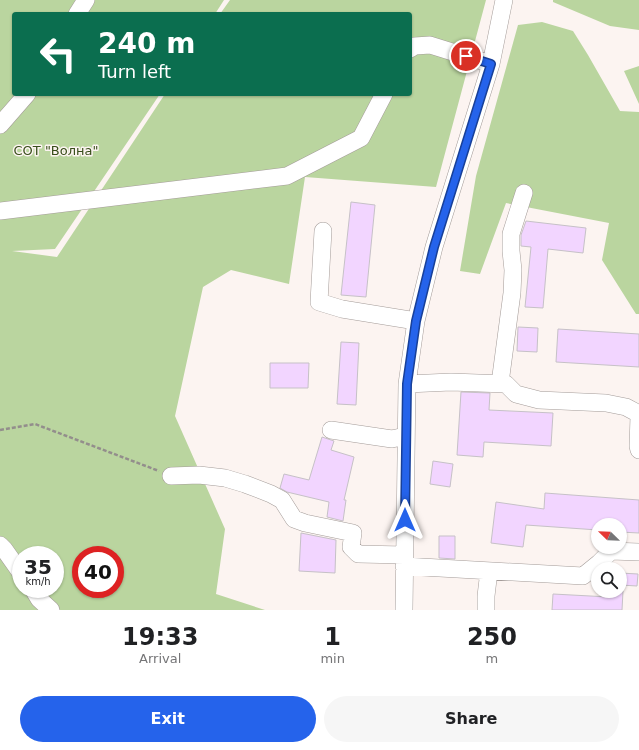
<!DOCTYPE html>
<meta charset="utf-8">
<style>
:root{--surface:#fff;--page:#f6f6f6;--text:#202124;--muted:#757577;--accent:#2563eb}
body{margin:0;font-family:"DejaVu Sans",sans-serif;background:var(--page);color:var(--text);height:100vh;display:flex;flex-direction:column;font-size:15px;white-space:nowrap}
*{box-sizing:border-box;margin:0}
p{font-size:13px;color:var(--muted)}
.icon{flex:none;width:22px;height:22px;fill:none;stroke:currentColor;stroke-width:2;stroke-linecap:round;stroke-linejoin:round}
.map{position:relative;height:610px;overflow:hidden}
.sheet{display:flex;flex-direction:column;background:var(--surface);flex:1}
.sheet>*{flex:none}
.top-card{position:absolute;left:12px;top:12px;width:400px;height:84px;border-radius:4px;box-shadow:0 1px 3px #0004;background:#0b6e4f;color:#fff;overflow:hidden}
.needle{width:26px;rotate:293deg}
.controls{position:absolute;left:591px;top:518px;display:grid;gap:8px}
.controls a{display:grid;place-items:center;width:36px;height:36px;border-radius:50%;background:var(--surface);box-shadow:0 1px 3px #0004;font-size:20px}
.speed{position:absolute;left:12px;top:546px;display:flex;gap:8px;font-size:20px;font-weight:700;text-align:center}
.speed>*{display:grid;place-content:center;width:52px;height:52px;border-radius:50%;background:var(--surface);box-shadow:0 1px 3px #0004;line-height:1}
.speed small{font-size:10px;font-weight:400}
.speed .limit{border:6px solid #d22;background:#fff;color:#111}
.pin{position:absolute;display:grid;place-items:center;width:34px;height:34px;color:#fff;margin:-17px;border:2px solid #fff;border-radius:50%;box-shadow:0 1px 4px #0007}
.me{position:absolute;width:44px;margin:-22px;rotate:0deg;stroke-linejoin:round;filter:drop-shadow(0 0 3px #0008)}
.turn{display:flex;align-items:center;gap:14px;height:84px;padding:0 20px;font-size:18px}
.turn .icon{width:52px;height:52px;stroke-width:2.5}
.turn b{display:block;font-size:28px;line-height:34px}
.eta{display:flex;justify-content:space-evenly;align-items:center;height:68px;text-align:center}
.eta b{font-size:24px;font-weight:700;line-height:28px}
.button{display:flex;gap:8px;margin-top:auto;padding:8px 20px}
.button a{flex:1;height:46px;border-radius:24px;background:var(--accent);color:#fff;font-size:16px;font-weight:700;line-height:46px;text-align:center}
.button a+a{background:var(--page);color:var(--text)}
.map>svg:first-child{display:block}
</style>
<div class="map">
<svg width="639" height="610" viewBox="0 0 639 610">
<rect width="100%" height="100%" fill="#fcf4f1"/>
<!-- green -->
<path fill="#bad59f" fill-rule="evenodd" d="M0,0H224L215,14H14V94H160L55,249L12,251L57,257L165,94H410V14H220L230,0H486L436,187L305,177L289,284L231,270L203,287L175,416L225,529L216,594L265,610H0ZM21,555H55V589H21ZM81,555H115V589H81Z
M553,0H639V30L610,26L553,2Z
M542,22L573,31L588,55L620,111L639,112V314H636L602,260L609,223L506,203L480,274L460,271L476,176L518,25Z
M639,66V104L624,71Z"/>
<!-- building -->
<path fill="#f2d5ff" stroke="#c6c1c7" d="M351,202L375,205L366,297L341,295Z
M526,221L586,228L583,253L548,249L543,308L525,307L531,247L521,246V235Z
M518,327L538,328L537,352L517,351Z
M558,329L639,334V367L556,362Z
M341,342L359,343L356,405L337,404Z
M270,363H309L308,388H270Z
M461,392L490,393L489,410L553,413L551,446L484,442L483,457L457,455Z
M322,437L334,441L331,450L354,457L344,500H346L343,521L327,517L329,502L287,492L280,488L284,474L309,480Z
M433,461L453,464L450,487L430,484Z
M545,493L639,500V533L620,532V525H598V530L526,525L523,547L491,543L496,502L544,509Z
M301,533L336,540L335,573L299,571Z
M439,536H455V559L439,558Z
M620,573L638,574L637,586L620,585Z
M609,591H623L622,610H552L553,594L609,597Z"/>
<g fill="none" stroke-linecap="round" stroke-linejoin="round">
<!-- minor casing -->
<g stroke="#a49c99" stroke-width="18">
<path id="minor" d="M77,14L86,0
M410,49L415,46L430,45L491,64
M0,125L27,94
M0,211L287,176L361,138L384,94
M323,231L319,302L342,309L416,321
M500,383L512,293L513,270L511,251V234L524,193
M407,384L451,382L506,384L516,394L539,400L606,403L626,407L639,414
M639,416L638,446L639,450
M331,430L392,439L405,436
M171,476L199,475L225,478L245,484L271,494L282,500L294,519L305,523L353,533L351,547L358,554L404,555
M0,545L4,549L21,573
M404,566L583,576L599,563L611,551L639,552
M33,589L39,599L51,610
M404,610L407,384L416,321L434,247L491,64L504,0
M486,610V596L489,571"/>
</g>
<!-- path -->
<path stroke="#938e8c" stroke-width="2.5" stroke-dasharray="4 2" stroke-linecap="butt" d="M0,430L35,424L159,471"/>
<!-- minor -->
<use href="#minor" stroke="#fff" stroke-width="17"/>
</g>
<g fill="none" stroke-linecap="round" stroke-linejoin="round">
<!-- route casing -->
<g stroke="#184099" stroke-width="10">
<path id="route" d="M405,520L407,384L416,321L434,247L491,64L466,56"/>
</g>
<!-- route -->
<use href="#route" stroke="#2563eb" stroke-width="7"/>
</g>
<g text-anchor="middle" stroke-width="3" stroke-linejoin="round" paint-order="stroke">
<!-- park labels -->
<g font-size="13" fill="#384e1a" stroke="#fcf4f1">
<text x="56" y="155">СОТ "Волна"</text>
</g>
</g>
</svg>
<div class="controls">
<a><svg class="needle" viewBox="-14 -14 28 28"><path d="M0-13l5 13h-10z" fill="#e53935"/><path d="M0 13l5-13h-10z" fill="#757577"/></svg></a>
<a><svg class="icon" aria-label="search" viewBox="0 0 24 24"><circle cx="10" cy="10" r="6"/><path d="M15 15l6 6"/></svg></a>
</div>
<div class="speed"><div>35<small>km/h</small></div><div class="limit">40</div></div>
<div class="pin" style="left:466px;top:56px;background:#d93025"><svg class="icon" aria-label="arrive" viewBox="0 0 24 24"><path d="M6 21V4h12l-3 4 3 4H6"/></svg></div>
<svg class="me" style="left:405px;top:520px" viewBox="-20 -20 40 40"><path d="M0-17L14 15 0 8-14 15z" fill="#2563eb" stroke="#fff" stroke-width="4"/></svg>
<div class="top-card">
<div class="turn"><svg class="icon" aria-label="left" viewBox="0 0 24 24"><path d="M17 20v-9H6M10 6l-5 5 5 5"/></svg><div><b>240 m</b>Turn left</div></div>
</div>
</div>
<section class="sheet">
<div class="eta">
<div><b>19:33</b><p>Arrival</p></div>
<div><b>1</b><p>min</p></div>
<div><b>250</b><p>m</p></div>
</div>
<div class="button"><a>Exit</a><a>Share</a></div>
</section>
